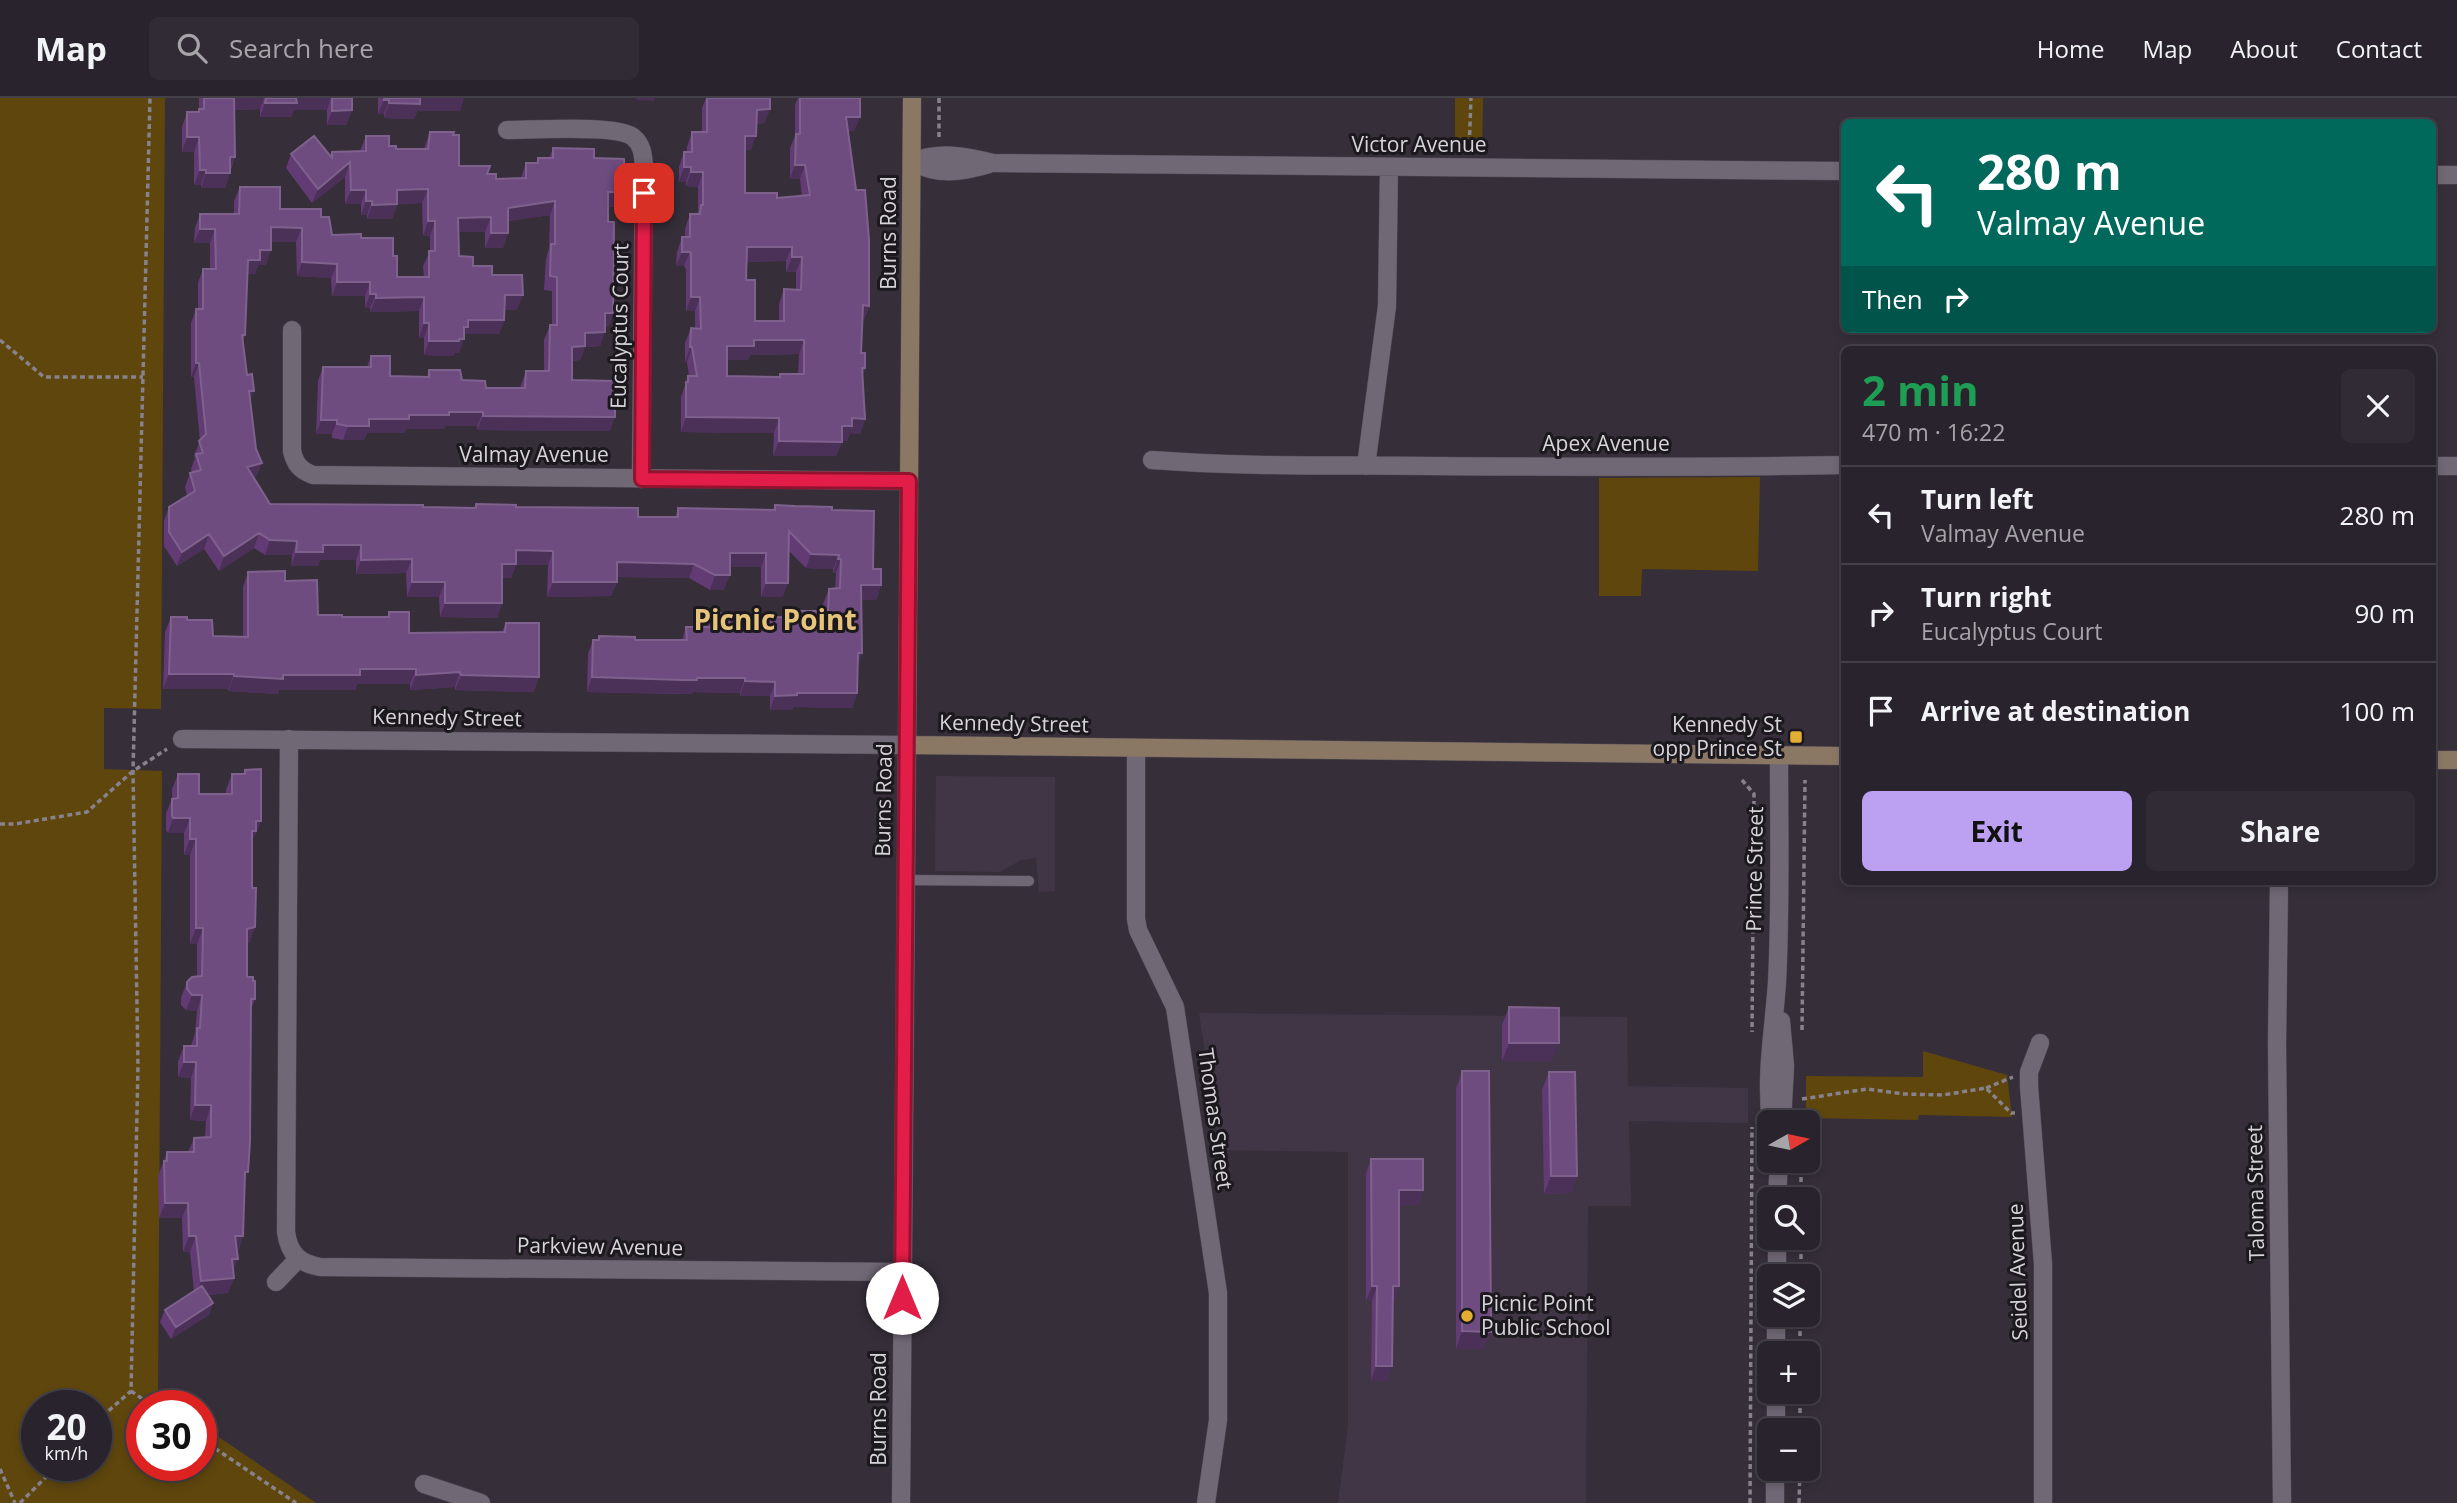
<!DOCTYPE html>
<meta charset="utf-8">
<style>
:root{--surface:#28232c;--page:#302b34;--text:#f1f3f6;--muted:#a5a4a9;--line:#444048;--accent:#bca0f2}
body{margin:0;font-family:"Open Sans",sans-serif;background:var(--page);color:var(--text);height:100vh;display:flex;flex-direction:column;font-size:26px;white-space:nowrap}
*{box-sizing:border-box;margin:0}
p{font-size:23px;color:var(--muted)}
.icon{flex:none;width:38px;height:38px;fill:none;stroke:currentColor;stroke-width:2;stroke-linecap:round;stroke-linejoin:round}
.map{position:relative;flex:1;overflow:hidden}
.side{position:absolute;left:1841px;top:248px;width:595px;height:539px;display:flex;flex-direction:column;background:var(--surface);border-radius:10px;box-shadow:0 4px 10px #0003,0 0 0 2px var(--line)}
.side>*{flex:none}
.banner{position:absolute;left:1841px;top:21px;width:595px;height:214px;border-radius:10px;box-shadow:0 4px 10px #0003,0 0 0 2px var(--line);background:#00695c;color:#fff;overflow:hidden}
.needle{width:46px;rotate:81deg}
.tools{position:absolute;left:1757px;top:1012px;display:grid;gap:14px}
.tools a{display:grid;place-items:center;width:63px;height:63px;border-radius:10px;background:var(--surface);box-shadow:0 4px 10px #0003,0 0 0 2px var(--line);font-size:35px}
.speed{position:absolute;left:21px;top:1292px;display:flex;gap:14px;font-size:35px;font-weight:700;text-align:center}
.speed>*{display:grid;place-content:center;width:91px;height:91px;border-radius:50%;background:var(--surface);box-shadow:0 4px 10px #0003,0 0 0 2px var(--line);line-height:1}
.speed small{font-size:18px;font-weight:400}
.speed .limit{border:10px solid #d22;background:#fff;color:#111}
.pin{position:absolute;display:grid;place-items:center;width:60px;height:60px;color:#fff;margin:-30px;border-radius:14px;box-shadow:0 4px 10px #0006}
.me{position:absolute;width:77px;margin:-38px;rotate:0deg;stroke-linejoin:round;filter:drop-shadow(0 0 5px #0008)}
.turn{display:flex;align-items:center;gap:24px;height:147px;padding:0 21px;font-size:32px}
.turn .icon{width:91px;height:91px;stroke-width:2.5}
.turn b{display:block;font-size:49px;line-height:60px}
.then{display:flex;align-items:center;height:66px;padding:0 21px;background:#0003;gap:14px;font-size:26px}
.round{display:grid;place-items:center;flex:none;width:74px;height:74px;border-radius:10px;background:var(--page)}
.overview{display:flex;align-items:center;justify-content:space-between;height:119px;padding:0 21px}
h1{font-size:42px;font-weight:700;line-height:52px;color:#1e9e55}
.primary-button{display:flex;gap:14px;margin-top:auto;padding:14px 21px}
.primary-button a{flex:1;height:80px;border-radius:10px;background:var(--accent);color:#111;font-size:28px;font-weight:700;line-height:80px;text-align:center}
.primary-button a+a{background:var(--page);color:var(--text)}
ul{padding:0;list-style:none}
li{display:flex;align-items:center;gap:21px;height:98px;padding:0 21px;border-top:2px solid var(--line)}
li div{flex:1}
li b{display:block;font-size:26px}
li em{font-style:normal}
header{display:flex;align-items:center;gap:42px;box-sizing:border-box;height:98px;padding:0 35px;background:var(--surface);border-bottom:2px solid var(--line)}
header strong{font-size:33px}
nav{display:flex;gap:38px;margin-inline-start:auto;font-size:24px}
.search{width:490px;height:63px;background:var(--page);display:flex;align-items:center;gap:18px;box-sizing:border-box;padding:0 24px;border-radius:10px;color:var(--muted);font-size:26px}
.map>svg:first-child{display:block}
</style>
<header>
<strong>Map</strong>
<div class="search"><svg class="icon" aria-label="search" viewBox="0 0 24 24"><circle cx="10" cy="10" r="6"/><path d="M15 15l6 6"/></svg>Search here</div>
<nav><a>Home</a><a>Map</a><a>About</a><a>Contact</a></nav>
</header>
<div class="map">
<svg width="2457" height="1405" viewBox="0 0 2457 1405">
<rect width="100%" height="100%" fill="#362f3a"/>
<!-- built -->
<path fill="#413646" d="M936,678L1055,679V793L1039,794L1036,760L1021,762L1000,774L935,773Z
M1199,915L1627,919L1628,988L1748,990V1025L1629,1023L1631,1108H1588L1586,1405H1338L1348,1328V1054L1220,1052Z"/>
<!-- green -->
<path fill="#5e460d" fill-rule="evenodd" d="M0,0H165L161,611L104,610V671L162,673L158,1298L171,1307H142V1367H201V1327L316,1405H0ZM37,1307H96V1367H37Z
M1455,0H1483L1482,55H1455Z
M1760,379L1758,473L1642,471L1641,498H1599V380Z
M1923,953L2007,977L2012,1019L1919,1017L1918,1022L1806,1020V978L1923,979Z"/>
<g fill="none" stroke-linecap="round" stroke-linejoin="round">
<!-- lane casing -->
<g stroke="#524c55" stroke-width="11">
<path id="lane" d="M906,782L1029,783"/>
</g>
<!-- street casing -->
<g stroke="#524c55" stroke-width="19">
<path id="street" d="M507,32C532,32 617,26 633,39C643,47 643,58 644,69L641,381
M912,64C940,53 964,58 993,65L1844,73
M912,64C939,78 961,74 989,66
M2432,77H2457
M292,232V353C295,366 300,372 313,377L909,383
M1152,362C1244,369 1337,367 1429,368C1568,369 1706,370 1844,367
M1366,368L1387,208L1389,69
M2432,368H2457
M182,641L907,647L901,1405
M289,641L286,1134C289,1156 299,1165 320,1169L902,1174
M1136,650V821L1138,832L1175,909L1218,1195V1322L1206,1405
M2279,784L2277,947L2282,1405
M1781,923L1785,968L1782,1024
M2040,945L2029,974V988L2043,1166V1405
M1771,1024C1765,976 1774,931 1777,884C1781,809 1779,733 1779,657
M1777,1101L1779,1062
M1777,1178V1139
M276,1184L298,1161
M1776,1255V1216
M1776,1332V1293
M424,1386L481,1405
M1775,1405V1370"/>
</g>
<!-- secondary casing -->
<g stroke="#524c55" stroke-width="19">
<path id="secondary" d="M912,0L907,647L1844,658
M2432,662H2457"/>
</g>
<!-- path -->
<path stroke="#87828b" stroke-width="3.5" stroke-dasharray="5 3.5" stroke-linecap="butt" d="M939,0V39
M1469,54L1471,0
M0,242L44,279H143
M1742,682L1754,696L1752,934
M0,726H15L87,714L133,673L167,651
M1802,932L1805,682
M1986,990L2013,979
M1802,1001L1867,991L1904,996L1943,997L1986,990L2011,1015H2015
M1801,1101V1062
M1801,1178V1139
M1800,1255V1216
M131,1293L151,1307
M96,1324L131,1293L138,968L133,673L150,0
M1800,1332V1293
M201,1341L296,1405
M0,1371L15,1405
M20,1405L58,1367
M1750,1405L1752,1029
M1799,1405L1800,1370"/>
<!-- lane -->
<use href="#lane" stroke="#706875" stroke-width="10"/>
<!-- street -->
<use href="#street" stroke="#706875" stroke-width="18"/>
<!-- secondary -->
<use href="#secondary" stroke="#8b7864" stroke-width="18"/>
</g>
<!-- wall -->
<path fill="#623b74" fill-rule="evenodd" d="M199,0H352V12L346,27H327V12H294L291,19H260V11L234,12L235,59L225,90H201V87H194V54H182V29L187,14H198L199,11Z
M378,0H464L460,13H417L414,21L384,20V16H378Z
M706,0H770V11L764,25L756,26L751,52H745V95L777,100L802,98L800,81H790V50L795,38V7L798,0H860V19L854,33H848L869,208L864,222H862L861,255L865,270L863,277L865,321L860,336L850,335L847,343H842L836,358H773L774,335L681,334V299L688,278H689L687,264H685V245L691,230H695V213H686V171L684,168H676L677,154L682,139H685V131L690,116H697L698,114V89L686,88V84H679V69L684,54H687V49L692,34H702V10ZM786,163V174H796V192L784,191L779,206V223H755L746,182L747,164ZM799,256L798,276H780L779,279L727,278V262H748L750,257Z
M430,34L453,37L459,68L487,76L496,81L521,80L526,65H536L538,60H549L553,50L594,60L620,108L608,109L613,215L608,229H605L600,248L585,249L580,262L572,263V282L610,333L477,332V328H445L444,331H406L404,335H367L364,342H343L332,340V336H316L318,283L323,269H367L371,258L390,278L427,279L429,272L486,290H520L526,273H544V242L550,227H552V193L544,192L546,161L549,150L550,117L508,123L503,150H485V134H458L459,158L473,168L492,177L517,212H504V222L499,236H465L459,255H455L454,258L424,257V240H419V213L370,214V210H365V198H332L331,180L297,178L296,144H271L266,167H258L255,176H247L245,237L243,243L250,304L256,379L254,380L270,406L474,410L476,406L638,419H675L678,410L773,411L775,407L832,412L873,471L881,487L876,502H862L858,567L857,595L852,610L793,609L792,612H770V598H740V595L693,594L692,596H677L587,594L588,556L593,542H598L599,538L635,542H682L686,529H708L713,515L790,519L792,513H823V506L829,491H835L836,475H833V471L806,470L789,453L783,499H761V469H730L724,492H710L689,480L617,479V484L611,498L547,499L548,467H516L511,480H502V505L497,520L440,519L439,499H407L406,475L356,476V462H320L318,468H291L292,457H265L254,450L219,473L204,451L177,468L164,448V423L169,409L187,398L185,389L190,375L192,374L191,371L195,360L194,358L200,343L194,279H191V225L196,211H198V185L203,171H210V145H194L195,130L200,116H234V103L240,89L280,111L321,119L332,137L361,140L393,158L397,179H424L423,168L430,153V138H423L422,105L397,106L392,121H367V117H361V106H345V79L312,105L286,70L291,56L331,58L332,54L360,53L366,38L396,51H424Z
M248,474L285,483L318,517L342,519H387L389,514L409,535L502,534L506,525L534,594L455,592V589L410,592V586H357L355,592H279L278,596L228,593V591H163L165,534L171,519L187,522L213,538L243,539V489Z
M245,672L261,723L252,743V790L255,829L249,845H247V879L255,901L251,911L245,1083L238,1154L233,1173L234,1180L228,1195L208,1197L213,1205L209,1217L171,1241L160,1224L165,1212L194,1193L190,1154H183L182,1120H159L158,1078L167,1054H188L194,1040L205,1039L206,1023L190,1022L191,980L178,979V963L184,948H191L195,935L197,913L186,912L181,907V900L187,884L197,879V846H190V757H184V735H168L166,732V716L172,700V691L178,676L199,696H226V692L232,676H243Z
M1509,909L1552,963H1502V927Z
M1462,973L1484,1251H1456V991Z
M1549,974L1577,1078L1571,1095L1544,1096L1542,992Z
M1371,1061L1423,1092L1418,1107H1399V1188L1394,1203H1393L1392,1268L1387,1283H1371L1372,1203H1366V1076Z"/>
<!-- shaded-wall -->
<path fill="#4b3058" d="M233,0H264L260,11L229,12Z
M295,0H331L327,12H294L291,19H260L265,5Z
M419,0H464L460,13H417L414,21L384,20L389,5Z
M637,0H655L654,3L636,2Z
M384,2H389L384,16H378Z
M770,11L764,25L751,27L757,12Z
M352,12L346,27H327L332,13Z
M846,19H860L854,33H841Z
M745,38H756L751,52H739Z
M187,39H199L194,54H182Z
M230,59H235L229,74Z
M350,64L345,79L312,105L318,91Z
M795,67H805L800,81H790Z
M684,69H691L686,84H679Z
M200,72H206L201,87H194Z
M691,74H703L698,89L686,88Z
M206,75H230L225,90H201Z
M428,91L422,105L392,106L397,92Z
M351,92H366L361,106H345Z
M608,94H625L620,108L603,109Z
M366,103H372L367,117H361Z
M555,103L550,117L503,124L508,110Z
M397,106L392,121H367L372,107Z
M491,119L485,134H453L458,120Z
M428,123H435L430,138H423Z
M271,129L302,130L296,144H266Z
M200,131H215L210,145H194Z
M491,135H508L503,150H485Z
M747,149H792L786,163L742,164Z
M260,152H271L266,167H258L255,176H242L248,162Z
M682,154H690L684,168H676Z
M792,159H802L796,174H786Z
M302,164L337,166L331,180L297,178Z
M337,184H370L365,198H332Z
M370,196H376L370,210H365Z
M505,197H523L517,212H499Z
M424,199L419,213L370,214L376,200Z
M691,199H700L695,213H686Z
M863,207L869,208L864,222H857Z
M605,215H613L608,229H600Z
M468,222H504L499,236H465L459,255H455L454,258L424,257L429,243L464,229Z
M424,225H429L424,240H419Z
M605,234L600,248L585,249L580,262L567,263L572,249L585,235Z
M754,242H804L799,256L750,257L748,262H722L727,248Z
M690,249H692L687,264H685Z
M196,265H199L194,279H191Z
M249,293H254L249,307Z
M449,314H483L477,328H445L444,331H406L404,335H367L364,342H343L348,328L369,321Z
M483,318L615,319L610,333L477,332Z
M686,319L779,320L774,335L681,334Z
M852,320L865,321L860,336L850,335L847,343H836L842,328Z
M321,322H337L332,336H316Z
M779,343L842,344L836,358H773Z
M262,365L256,379L242,383L247,369Z
M259,435L254,450L219,473L224,458Z
M209,436L204,451L177,468L182,454Z
M270,442L297,443L292,457H265Z
M323,447H361L356,462H320L318,468H291L296,454Z
M516,452L553,453L548,467H516L511,480H497L502,466Z
M730,455H766L761,469H725Z
M811,456L839,457L833,471L806,470Z
M412,461L406,475L356,476L361,462Z
M838,461H841L836,475H833Z
M617,464L694,466L689,480L612,479Z
M715,477H730L724,492H710Z
M412,484H445L439,499H407Z
M553,484H617L611,498L547,499Z
M766,485H788L783,499H761Z
M861,487H881L876,502H856Z
M445,505H502L497,520L440,519Z
M858,555H862L857,570Z
M360,571H416L410,586H357L355,592H279L278,596L228,593L234,578L283,577Z
M460,574L455,589L410,592L416,577Z
M169,576H234L228,591H163Z
M461,577L539,579L534,594L455,592Z
M592,579L697,580H745L740,595L693,594L692,596L587,594Z
M745,583L775,584L770,598H740Z
M797,595H857L852,610L793,609L792,612H770L775,598Z
M173,720H190L184,735H168Z
M256,723H261L250,748H247Z
M190,741H196L190,757H184Z
M255,829L249,845L242,847L247,831Z
M196,830H203L197,846H190Z
M192,897H202L197,913L186,912Z
M1509,945H1559L1552,963H1502Z
M184,964H196L191,980L178,979Z
M195,1007H211L206,1023L190,1022Z
M1551,1078H1577L1571,1095L1544,1096Z
M1399,1092H1423L1418,1107H1394Z
M165,1105H188L182,1120H159Z
M189,1138H196L190,1154H183Z
M235,1138H243L238,1154H229Z
M232,1161H238L232,1176Z
M234,1180L228,1195L195,1199L201,1183Z
M1372,1188H1377L1372,1203H1366Z
M1393,1188H1399L1394,1203H1388Z
M213,1205L209,1217L171,1241L176,1229Z
M1462,1233L1491,1234L1484,1251H1456Z
M1376,1268H1392L1387,1283H1371Z"/>
<!-- building -->
<path fill="#6e4c7f" stroke="#7f618d" stroke-width="2" fill-rule="evenodd" d="M204,0H234L235,59H230V75H206V72H200L199,39H187V14H199V11H204Z
M266,0H296L297,5H265Z
M332,0H352V12L332,13Z
M384,0H420V6L389,5V2H384Z
M707,0H770V11L757,12L756,38H745V95H777V100L810,97L805,67H795L796,36H800V0H860V19H846L856,92H865L869,142V208L863,207L861,255H865V270H862L865,321L852,320V328H842V344L779,343V320L686,319V284H688V278H697L692,249H690L691,230L701,231L700,199H691V156L690,154H682V139H690V116H700L701,107H703V74H691V69H684V54H692V34H707ZM747,149H792V159H802L801,192L784,191V223H755V182H746ZM754,242H804V276H780V279L727,278V248H754Z
M430,34H454L453,37H459V68H490L487,76H496V81L526,80V65H538V60H553V50L594,51V60L624,61L625,94H608V124H614L613,215H605V234L585,235V248L572,249V282L615,283V319L483,318V314H449V317H409V321H369V328H348L337,326V322H321L323,269H371V258H390V278L429,279V272H460L462,282L485,283L486,290H525L526,273H549L550,227H557V179L550,178L551,146H555V103L508,110V135H491V119L458,120L459,158L473,159V168H492V177H522L523,197H505L504,222H468V229H464V241H459V243H429V225H424V199L376,200V196H370V184H337V166L302,164V130L271,129V152H260V162H248L245,237H242L247,277L252,276L254,293H249L256,351L262,365L247,369L270,406L423,407V409L476,410V406L516,407V409L638,410V419H678V410L775,412V407L795,408L832,409V412L874,413L873,471H881V487H861L862,555H858L857,595H797V597L775,598V584L745,583V580H697V582H682L592,579L593,542H599V538L635,539V542H687L686,529H713V515L792,520V513H828L829,491L840,490L841,461H838L839,457L811,456L789,433L788,485H766V455H730V477H715L694,466L617,464V484H553V453L516,452V466H502V505H445V484H412V461L361,462V447H323V454H296L297,443L270,442L259,435L224,458L209,436L182,454L169,434V409L195,393L190,375L201,372L196,356L203,355L199,343L206,336L199,265H196V211H203V171H216L215,131H200V116H239L240,89H280V111H321V119H329L332,137L361,136V140H393V158H397V179H429V153H435V123H428V91L397,92V106L372,107V103H366V92H351L350,64L318,91L291,56L314,38L332,60V54L366,53V38H389V48H396V51H428Z
M285,473V483L317,482L318,517H342V519H389V514H409V535L505,534L506,525H539V579L461,577L460,574L416,577V571H360V577H283V581L234,578V576H169L171,519H187V522H212L213,538L248,539V474Z
M261,671V723H256V733H252V790H256L255,829L247,831V879H253V883H255V901H251L250,1043L248,1074H245L243,1138H235L238,1161H232L234,1180L201,1183L196,1138H189L188,1105H165L164,1063H167V1054H194V1040L211,1039V1007H195L196,964H184V948H197V930H200L202,897H192L187,891V884L192,879L202,878L203,830H196V741H190V720H173L172,717V701L178,700V676H199V696H232V676H245V672Z
M1509,909L1559,910V945H1509Z
M1462,973H1489L1491,1234L1462,1233Z
M1549,974H1575L1577,1078H1551Z
M1371,1061H1423V1092H1399V1188H1393L1392,1268H1376L1377,1188H1372Z
M202,1188L213,1205L176,1229L165,1212Z"/>
<g fill="none" stroke-linecap="round" stroke-linejoin="round">
<!-- route casing -->
<g stroke="#92132f" stroke-width="18">
<path id="route" d="M644,95L642,381L909,383L902,1200"/>
</g>
<!-- route -->
<use href="#route" stroke="#e11d48" stroke-width="12"/>
</g>
<!-- markers -->
<g fill="#e2ae34" stroke="#1c191e" stroke-width="2.5">
<rect x="1789" y="632" width="14" height="14" rx="3.5"/>
<circle cx="1467" cy="1218" r="7"/>
</g>
<g text-anchor="middle" stroke-width="6" stroke-linejoin="round" paint-order="stroke">
<!-- street labels -->
<g font-size="21" fill="#d7d3da" stroke="#1c191e">
<text x="1419" y="54">Victor Avenue</text>
<text transform="translate(889 135) rotate(-90)" y="7">Burns Road</text>
<text transform="translate(620 228) rotate(-89)" y="7">Eucalyptus Court</text>
<text x="1606" y="353">Apex Avenue</text>
<text x="534" y="364">Valmay Avenue</text>
<text transform="translate(447 620) rotate(1)" y="7">Kennedy Street</text>
<text transform="translate(1014 626) rotate(1)" y="7">Kennedy Street</text>
<text transform="translate(884 702) rotate(-89)" y="7">Burns Road</text>
<text transform="translate(1755 771) rotate(-89)" y="7">Prince Street</text>
<text transform="translate(1215 1021) rotate(82)" y="7">Thomas Street</text>
<text transform="translate(2256 1095) rotate(-91)" y="7">Taloma Street</text>
<text transform="translate(600 1149) rotate(1)" y="7">Parkview Avenue</text>
<text transform="translate(2018 1174) rotate(-92)" y="7">Seidel Avenue</text>
<text transform="translate(879 1311) rotate(-90)" y="7">Burns Road</text>
</g>
<!-- poi labels -->
<g font-size="21" fill="#d7d3da" stroke="#1c191e" text-anchor="end">
<text x="1782" y="634">Kennedy St<tspan x="1782" dy="24">opp Prince St</tspan></text>
<text x="1481" y="1213" text-anchor="start">Picnic Point<tspan x="1481" dy="24">Public School</tspan></text>
</g>
<!-- district labels -->
<g font-size="28" font-weight="bold" fill="#e7c47b" stroke="#1c191e">
<text x="775" y="532">Picnic Point</text>
</g>
</g>
</svg>
<div class="tools">
<a><svg class="needle" viewBox="-14 -14 28 28"><path d="M0-13l5 13h-10z" fill="#e53935"/><path d="M0 13l5-13h-10z" fill="#a5a4a9"/></svg></a>
<a><svg class="icon" aria-label="search" viewBox="0 0 24 24"><circle cx="10" cy="10" r="6"/><path d="M15 15l6 6"/></svg></a>
<a><svg class="icon" aria-label="layers" viewBox="0 0 24 24"><path d="M12 4l9 5-9 5-9-5zM3 14l9 5 9-5"/></svg></a>
<a>+</a>
<a>−</a>
</div>
<div class="speed"><div>20<small>km/h</small></div><div class="limit">30</div></div>
<div class="pin" style="left:644px;top:95px;background:#d93025"><svg class="icon" aria-label="arrive" viewBox="0 0 24 24"><path d="M6 21V4h12l-3 4 3 4H6"/></svg></div>
<svg class="me" style="left:902px;top:1200px" viewBox="-20 -20 40 40"><circle r="19" fill="#fff"/><path d="M0-13L10 11 0 6-10 11z" fill="#e11d48"/></svg>
<div class="banner">
<div class="turn"><svg class="icon" aria-label="left" viewBox="0 0 24 24"><path d="M17 20v-9H6M10 6l-5 5 5 5"/></svg><div><b>280 m</b>Valmay Avenue</div></div>
<div class="then">Then<svg class="icon" aria-label="right" viewBox="0 0 24 24"><path d="M7 20v-9h11M14 6l5 5-5 5"/></svg></div>
</div>
<section class="side">
<div class="overview"><div><h1>2 min</h1><p>470 m · 16:22</p></div><a class="round"><svg class="icon" aria-label="close" viewBox="0 0 24 24"><path d="M6 6l12 12M18 6L6 18"/></svg></a></div>
<ul>
<li><svg class="icon" aria-label="left" viewBox="0 0 24 24"><path d="M17 20v-9H6M10 6l-5 5 5 5"/></svg><div><b>Turn left</b><p>Valmay Avenue</p></div><em>280 m</em></li>
<li><svg class="icon" aria-label="right" viewBox="0 0 24 24"><path d="M7 20v-9h11M14 6l5 5-5 5"/></svg><div><b>Turn right</b><p>Eucalyptus Court</p></div><em>90 m</em></li>
<li><svg class="icon" aria-label="arrive" viewBox="0 0 24 24"><path d="M6 21V4h12l-3 4 3 4H6"/></svg><div><b>Arrive at destination</b></div><em>100 m</em></li>
</ul>
<div class="primary-button"><a>Exit</a><a>Share</a></div>
</section>
</div>
